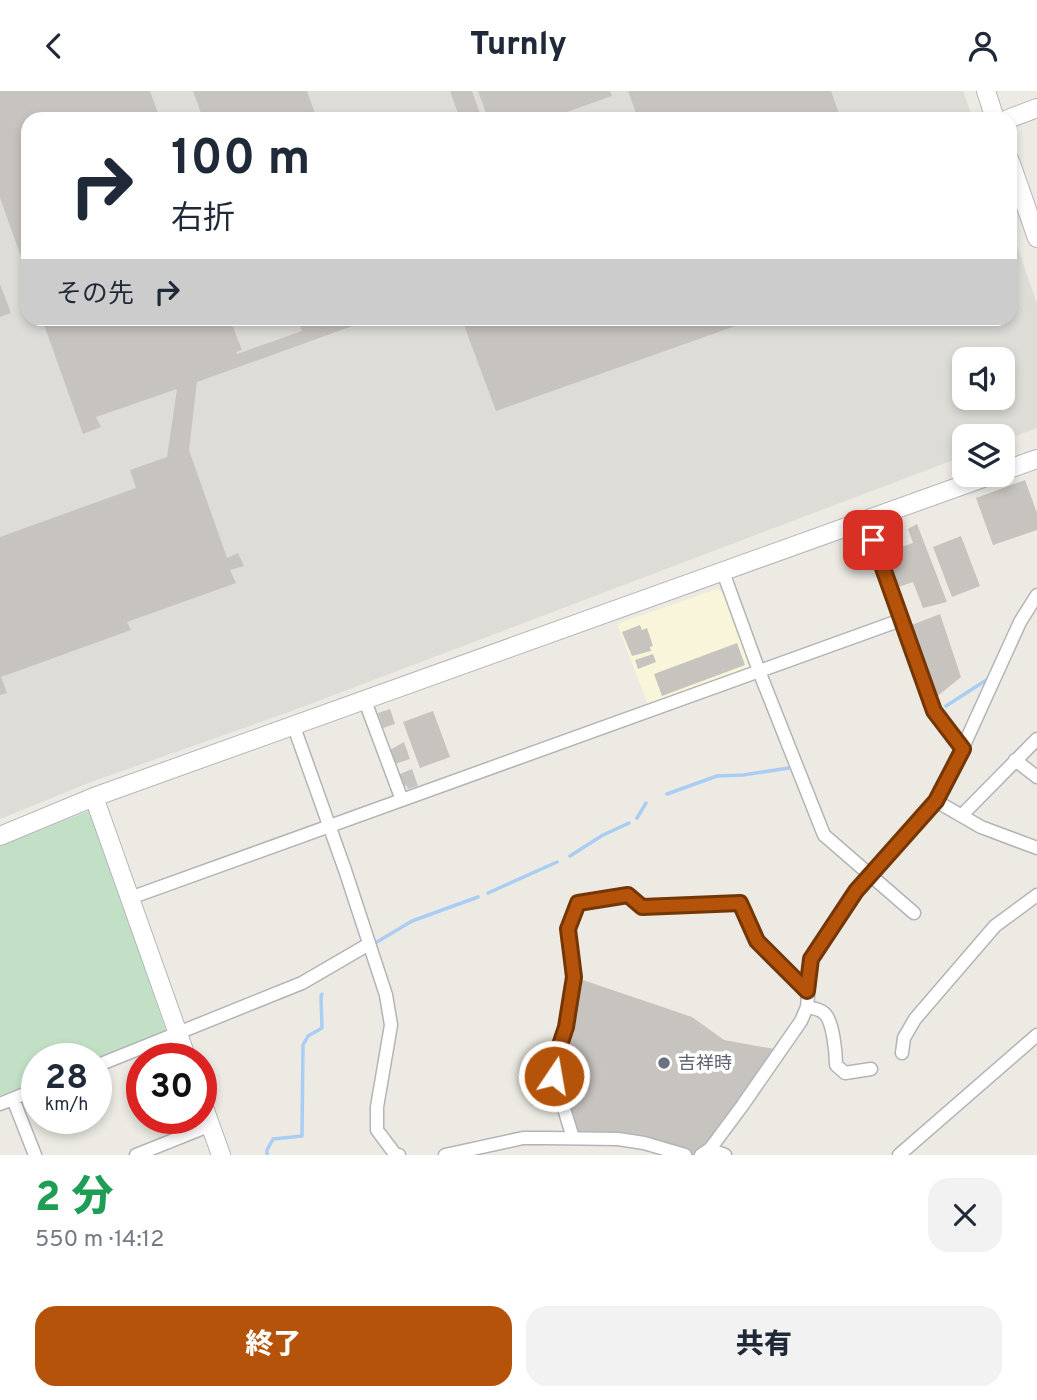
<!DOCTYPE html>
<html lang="ja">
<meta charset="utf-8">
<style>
:root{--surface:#fff;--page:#f2f2f3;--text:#1f2937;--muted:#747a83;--accent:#b45309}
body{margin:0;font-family:Overpass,"Noto Sans JP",sans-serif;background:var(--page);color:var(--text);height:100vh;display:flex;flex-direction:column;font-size:26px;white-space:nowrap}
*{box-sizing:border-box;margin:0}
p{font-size:23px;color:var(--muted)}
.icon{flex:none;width:38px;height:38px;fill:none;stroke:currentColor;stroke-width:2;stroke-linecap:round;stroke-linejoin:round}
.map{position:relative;height:1064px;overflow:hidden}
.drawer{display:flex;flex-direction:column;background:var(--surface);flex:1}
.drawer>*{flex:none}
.guide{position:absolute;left:21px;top:21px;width:996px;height:214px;border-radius:21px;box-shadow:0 4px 10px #0003;background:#fff;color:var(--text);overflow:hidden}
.controls{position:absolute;left:952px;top:256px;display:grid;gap:14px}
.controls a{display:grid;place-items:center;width:63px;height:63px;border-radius:14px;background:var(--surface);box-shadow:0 4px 10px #0003;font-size:35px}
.speed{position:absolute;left:21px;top:952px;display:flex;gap:14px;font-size:35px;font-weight:700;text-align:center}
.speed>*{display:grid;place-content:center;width:91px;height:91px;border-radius:50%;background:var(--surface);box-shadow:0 4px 10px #0003;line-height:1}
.speed small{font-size:18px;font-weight:400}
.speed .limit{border:10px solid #d22;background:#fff;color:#111}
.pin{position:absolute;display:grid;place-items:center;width:60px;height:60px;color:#fff;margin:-30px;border-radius:14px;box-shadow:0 4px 10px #0006}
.me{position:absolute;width:77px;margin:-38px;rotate:12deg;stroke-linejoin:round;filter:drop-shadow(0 0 5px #0008)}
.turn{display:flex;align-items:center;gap:24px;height:147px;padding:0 35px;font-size:32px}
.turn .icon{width:91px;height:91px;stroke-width:2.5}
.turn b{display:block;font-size:49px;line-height:60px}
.then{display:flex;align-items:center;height:66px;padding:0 35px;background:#0003;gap:14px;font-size:26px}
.round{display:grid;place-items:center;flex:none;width:74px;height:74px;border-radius:21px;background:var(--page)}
.head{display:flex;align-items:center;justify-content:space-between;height:119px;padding:0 35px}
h1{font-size:42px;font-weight:800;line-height:52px;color:#1e9e55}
.cta{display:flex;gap:14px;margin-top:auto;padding:14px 35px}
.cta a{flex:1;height:80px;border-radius:21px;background:var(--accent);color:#fff;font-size:28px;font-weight:800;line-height:80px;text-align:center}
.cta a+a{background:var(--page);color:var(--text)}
header{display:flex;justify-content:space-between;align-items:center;height:91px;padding:0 35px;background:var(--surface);font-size:32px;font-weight:800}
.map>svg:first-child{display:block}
</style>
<header><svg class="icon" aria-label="back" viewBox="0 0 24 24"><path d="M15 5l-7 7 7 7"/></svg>Turnly<svg class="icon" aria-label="person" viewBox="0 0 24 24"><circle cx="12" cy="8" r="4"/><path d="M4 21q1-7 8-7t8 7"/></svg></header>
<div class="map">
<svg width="1037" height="1064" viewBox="0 0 1037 1064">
<rect width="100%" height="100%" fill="#eceae3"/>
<!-- commercial -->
<path fill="#f9f5da" d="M717,498L726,502L752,573L749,578L648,614L617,533Z"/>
<!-- industrial -->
<path fill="#dddcd7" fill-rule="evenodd" d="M0,0H963L973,28H28V228H1010V134L1037,213V337L1003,350V345H964V365L289,621L91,691L0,728ZM964,268H1003V306H964Z"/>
<!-- green -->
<path fill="#c2e0c5" d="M91,719L166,940L95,968H37V991L0,1005V755Z"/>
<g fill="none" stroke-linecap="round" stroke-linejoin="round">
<!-- stream -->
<path stroke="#aacdf4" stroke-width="3.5" d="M946,615L988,588
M667,703L717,685L743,684L789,677
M637,727L646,712
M570,765L603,744L629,732
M488,802L557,771
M377,851L412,830L478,806
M267,1064V1059L273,1048L302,1045L303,954L308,945L322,937L321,905L322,903"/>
</g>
<!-- building -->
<path fill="#c7c4bf" d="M0,0H150L160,28H28V185L0,107Z
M193,0H307L317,28H203Z
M450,0H472L482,28H460Z
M478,0H610L612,5L547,28H488Z
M628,0H831L841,28H638Z
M0,193L11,222L0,226Z
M42,228H230L242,259L236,261L237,263L302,240L297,228H372L197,291L189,359L227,467L238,462L244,475L230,479L236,492L127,531L131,539L1,586L7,602L0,604V446L136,397L130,379L167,366L177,298L96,326L101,336L83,343Z
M481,228H755L496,320L464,234Z
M1025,389L1037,422V439L993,454L976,407Z
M917,433L947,511L923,517L913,491L898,496L887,461L913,452L908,438Z
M961,445L980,495L952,506L933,456Z
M940,523L961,586L934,608L909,535Z
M640,534L642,539L647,537L653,555L650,556L651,560L632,565L622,541Z
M737,552L745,574L662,605L654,583Z
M653,563L656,571L638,578L635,569Z
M390,618L395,633L383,637L378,622Z
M433,620L450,666L420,677L403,631Z
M404,651L410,668L395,673L390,659Z
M412,678L418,695L408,698L406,694L404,695L400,683Z
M574,886L692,926L724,949L780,959L701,1064H685L573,1047L554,985Z"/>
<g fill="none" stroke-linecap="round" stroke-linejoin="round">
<!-- street casing -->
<g stroke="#b3b4b8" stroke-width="15">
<path id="street" d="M866,429L934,620L963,658
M723,481L759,580L824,744L914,822
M365,610L402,709
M294,636L345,779L386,904L391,934L377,1016V1039L395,1063L399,1064
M1015,669L1037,686
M936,710L981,736L1037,757
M962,724L1037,648
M130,807L901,529
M807,916C812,917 820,918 824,922C833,929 836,962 836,974L845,982L871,978
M902,962L904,947L915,928L995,835L1037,804
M96,975L302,892L369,853
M13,1008L35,1064
M0,1013L37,998
M573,1047L554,985L559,957L566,936L574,886L568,838L577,812L628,804L642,816L740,812L757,851L808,900
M710,1058L725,1064
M136,1064L211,1034
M445,1064L523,1047H546L618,1048L644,1052L685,1064
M701,1064L710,1058L742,1015L801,930L807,916L811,868L856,800L936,710L949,687L1020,531L1037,504
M899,1064L1037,944"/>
</g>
<!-- secondary casing -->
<g stroke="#b4b6bb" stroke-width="20">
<path id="secondary" d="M986,0L995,28
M1008,28L1037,17
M1010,70L1037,147
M1003,380L1037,368
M94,706L187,968
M0,745L94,706L994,383
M201,1008L221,1064"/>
</g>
<!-- street -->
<use href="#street" stroke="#fff" stroke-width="12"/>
<!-- secondary -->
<use href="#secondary" stroke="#fff" stroke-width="18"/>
</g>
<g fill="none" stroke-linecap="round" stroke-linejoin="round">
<!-- route casing -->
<g stroke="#753606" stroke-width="18">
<path id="route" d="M554,985L559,957L566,936L574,886L568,838L578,812L628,804L642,816L740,812L757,850L807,900L811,868L856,800L936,710L963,658L934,620L873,449"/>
</g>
<!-- route -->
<use href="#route" stroke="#b45309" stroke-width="12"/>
</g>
<!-- markers -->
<circle fill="#6b7280" stroke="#fff" stroke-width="2.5" cx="664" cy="972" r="7"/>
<g text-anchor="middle" stroke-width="7" stroke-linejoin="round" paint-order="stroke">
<!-- worship labels -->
<g font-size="18" fill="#5b616d" stroke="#fff" text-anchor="start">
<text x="678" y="978">吉祥時</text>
</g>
</g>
</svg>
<div class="controls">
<a><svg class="icon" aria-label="sound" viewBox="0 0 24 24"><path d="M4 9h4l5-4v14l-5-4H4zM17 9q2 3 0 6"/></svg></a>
<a><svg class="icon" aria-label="layers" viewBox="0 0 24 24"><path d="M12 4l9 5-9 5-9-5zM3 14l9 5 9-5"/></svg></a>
</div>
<div class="speed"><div>28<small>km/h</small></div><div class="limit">30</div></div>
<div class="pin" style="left:873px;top:449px;background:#d93025"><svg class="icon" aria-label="arrive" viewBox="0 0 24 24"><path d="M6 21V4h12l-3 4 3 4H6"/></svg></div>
<svg class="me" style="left:554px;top:985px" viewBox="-20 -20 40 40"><circle r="17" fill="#b45309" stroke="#fff" stroke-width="3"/><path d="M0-11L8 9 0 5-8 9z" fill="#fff"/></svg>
<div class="guide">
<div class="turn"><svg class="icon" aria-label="right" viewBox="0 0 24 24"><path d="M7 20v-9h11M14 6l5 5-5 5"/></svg><div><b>100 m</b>右折</div></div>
<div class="then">その先<svg class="icon" aria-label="right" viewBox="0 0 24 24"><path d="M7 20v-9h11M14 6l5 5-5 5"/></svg></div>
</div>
</div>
<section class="drawer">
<div class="head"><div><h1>2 分</h1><p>550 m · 14:12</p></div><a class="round"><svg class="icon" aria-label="close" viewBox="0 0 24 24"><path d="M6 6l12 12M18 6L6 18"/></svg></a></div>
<div class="cta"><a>終了</a><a>共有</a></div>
</section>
